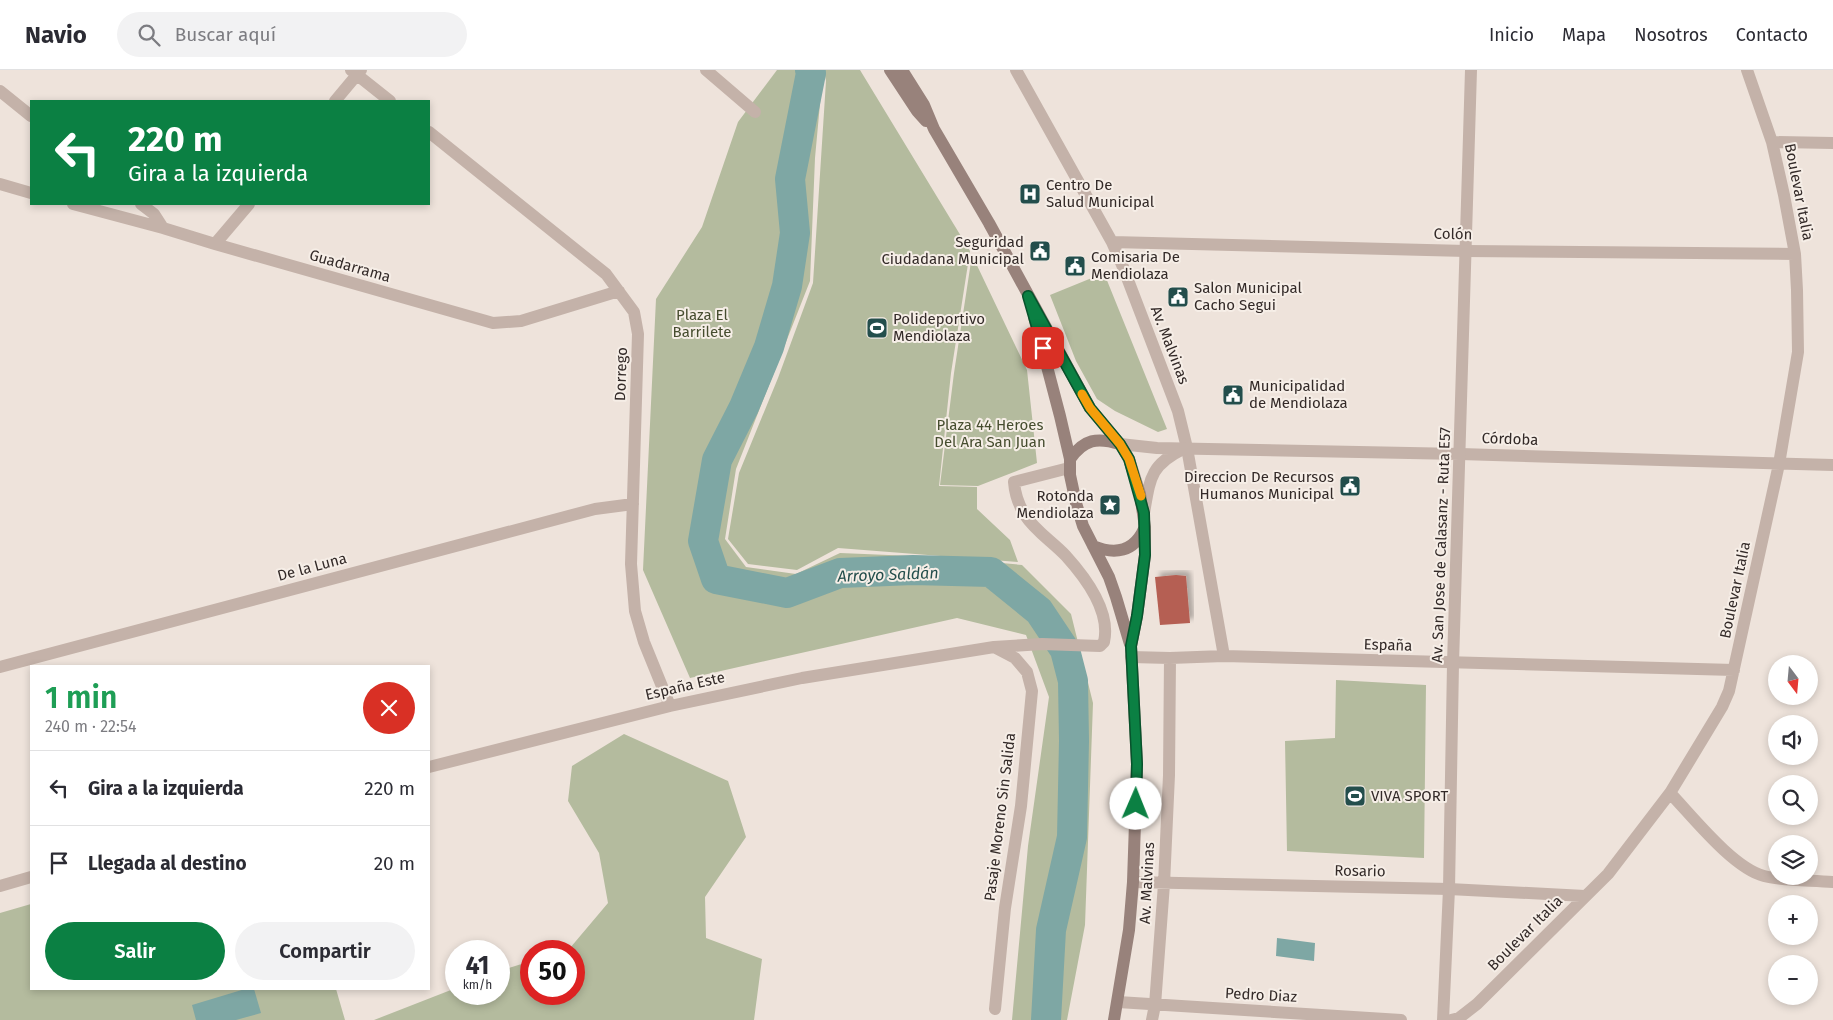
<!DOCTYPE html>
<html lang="es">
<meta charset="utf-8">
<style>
:root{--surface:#fff;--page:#f2f2f3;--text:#2b2b33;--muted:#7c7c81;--line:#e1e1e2;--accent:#0b8043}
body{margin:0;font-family:"Fira Sans",sans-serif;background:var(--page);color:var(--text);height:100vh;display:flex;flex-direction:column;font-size:19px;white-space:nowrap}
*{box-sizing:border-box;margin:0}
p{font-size:16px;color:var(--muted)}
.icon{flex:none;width:28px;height:28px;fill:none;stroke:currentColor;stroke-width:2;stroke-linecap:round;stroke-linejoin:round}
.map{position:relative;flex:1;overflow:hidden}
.panel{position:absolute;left:30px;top:595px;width:400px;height:325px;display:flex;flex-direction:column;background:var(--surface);border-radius:0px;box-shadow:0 2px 8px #0003}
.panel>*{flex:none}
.top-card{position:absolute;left:30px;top:30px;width:400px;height:105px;border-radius:0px;box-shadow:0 2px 8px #0003;background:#0b8043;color:#fff;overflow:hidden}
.needle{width:32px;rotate:164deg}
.fabs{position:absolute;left:1768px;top:585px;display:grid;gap:10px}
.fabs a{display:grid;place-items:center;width:50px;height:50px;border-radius:50%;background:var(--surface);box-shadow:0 2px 8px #0003;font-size:25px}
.speed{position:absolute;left:445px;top:870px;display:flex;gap:10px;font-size:25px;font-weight:700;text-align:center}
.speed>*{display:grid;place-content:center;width:65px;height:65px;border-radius:50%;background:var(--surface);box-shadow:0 2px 8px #0003;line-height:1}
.speed small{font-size:12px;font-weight:400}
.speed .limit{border:8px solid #d22;background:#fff;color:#111}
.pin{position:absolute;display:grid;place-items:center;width:42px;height:42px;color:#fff;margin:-21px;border-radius:10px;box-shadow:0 2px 8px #0006}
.me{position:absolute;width:55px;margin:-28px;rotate:1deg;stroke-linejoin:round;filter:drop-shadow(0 0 4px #0008)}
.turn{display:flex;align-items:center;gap:18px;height:105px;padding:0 15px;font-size:22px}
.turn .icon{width:65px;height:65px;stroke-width:2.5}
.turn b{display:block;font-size:35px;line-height:42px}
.round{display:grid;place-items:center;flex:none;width:52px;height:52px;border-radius:26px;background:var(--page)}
.headline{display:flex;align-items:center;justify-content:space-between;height:85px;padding:0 15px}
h1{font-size:30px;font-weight:600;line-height:38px;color:#1e9e55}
.primary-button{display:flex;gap:10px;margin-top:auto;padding:10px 15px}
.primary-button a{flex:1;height:58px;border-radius:30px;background:var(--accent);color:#fff;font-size:20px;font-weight:600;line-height:58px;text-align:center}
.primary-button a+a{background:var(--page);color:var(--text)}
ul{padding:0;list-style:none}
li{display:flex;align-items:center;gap:15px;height:75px;padding:0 15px;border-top:1px solid var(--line)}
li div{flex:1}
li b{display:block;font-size:19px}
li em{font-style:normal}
header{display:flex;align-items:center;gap:30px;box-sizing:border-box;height:70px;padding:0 25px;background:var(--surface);border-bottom:1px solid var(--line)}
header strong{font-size:24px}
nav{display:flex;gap:28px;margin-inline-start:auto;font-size:18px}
.search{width:350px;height:45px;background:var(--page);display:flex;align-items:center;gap:12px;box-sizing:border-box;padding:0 18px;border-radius:28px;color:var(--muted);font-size:19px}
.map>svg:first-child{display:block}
</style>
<header>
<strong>Navio</strong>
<div class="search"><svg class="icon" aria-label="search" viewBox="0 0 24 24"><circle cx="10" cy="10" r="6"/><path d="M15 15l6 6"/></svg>Buscar aquí</div>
<nav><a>Inicio</a><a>Mapa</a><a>Nosotros</a><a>Contacto</a></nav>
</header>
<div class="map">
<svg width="1833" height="950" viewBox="0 0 1833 950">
<defs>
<filter id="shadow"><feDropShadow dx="4.5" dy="-4.5" stdDeviation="2.5" flood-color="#0004"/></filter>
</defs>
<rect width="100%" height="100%" fill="#eee3db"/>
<!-- green -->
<path fill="#b4bb9e" d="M777,0H819L822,12L815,88L810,211L736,399L725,469L746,497L796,504L840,483L937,487L1022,495L1071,544L1093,633L1085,855L1067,950H1012L1028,776L1049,627L1026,565L957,548L690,608L643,500L656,229L702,157L738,52Z
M824,0H860L970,181L951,303L939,416L977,417V439L1010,470L1018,492L838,478L797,500L748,494L728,469L739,403L778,308L813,213L826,11Z
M972,185L1027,300L1037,393L978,416L940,415L954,303Z
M1104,203L1167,359L1158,362L1115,341L1097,329L1076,291L1050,225Z
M1336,610L1426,615L1424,788L1287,781L1285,671L1335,668Z
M624,664L728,711L746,767L705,827L706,868L762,889L754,950H374L456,918V924H499V901L531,891V924H574V881H561L570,878L608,833L599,783L568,731L572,696Z
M31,834V919H336L345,950H0V843Z"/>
<!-- water -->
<path fill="#7ea7a4" d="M1277,868L1315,873L1314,891L1276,886Z
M245,919H254L261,943L236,950H196L192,935Z"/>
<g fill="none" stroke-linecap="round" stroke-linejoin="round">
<!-- river -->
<path stroke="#7ea7a4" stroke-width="30" d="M810,0L811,3L790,109L795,163L787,216L769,277L744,337L717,390L703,471L716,509L787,523L840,503L913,500L991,502L1039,541L1065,580L1073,611L1074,671L1072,767L1051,860L1046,950"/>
</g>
<!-- building -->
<path fill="#b55e52" filter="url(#shadow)" d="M1176,505L1186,506L1190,553L1160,555L1155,507Z"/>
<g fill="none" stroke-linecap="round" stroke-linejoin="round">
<!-- minor -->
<path stroke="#c4b2a9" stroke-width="12" d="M351,0L390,31
M706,0L755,42
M1016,0L1112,172L1123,197L1178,341L1187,378L1224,586
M0,21L31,46
M335,31L361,0
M429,62L606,204L634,242L638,264L631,494L635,541L644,572L670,636
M1772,72L1833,73
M0,114L31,123
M73,134L163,158L215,174L493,253L521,251L619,221
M141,134L154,144L163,158
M1112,172L1466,181L1795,184
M215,174L249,134
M1460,384L1833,395
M994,577L1015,588L1027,602L1032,621L1021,736L1005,838L995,939
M1131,587L1170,588L1224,586L1734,600
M0,597L595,439L633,434
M429,697L670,636L802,608L994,577L1042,574L1100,576L1104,572C1111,541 1085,507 1066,486C1053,472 1035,461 1025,445C1018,434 1015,425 1014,412L1069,398
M1670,723C1693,747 1733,798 1764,806C1782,811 1813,810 1833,812
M1133,812L1449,819L1585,826
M0,816L31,807
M1118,932L1401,950
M1152,950L1155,935L1164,814L1169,705L1170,588
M1451,950L1459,948L1477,934L1608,804L1670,723L1722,637L1729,621L1779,394L1798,282L1797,220L1795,184L1784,125L1772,72L1747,0"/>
<!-- tertiary -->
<path stroke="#c4b2a9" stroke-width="12" d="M1120,374L1157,378L1460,384
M1144,443C1150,409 1150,395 1183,379
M1443,950L1449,819L1453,594L1471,0"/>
<!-- secondary -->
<path stroke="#98827b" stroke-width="12" d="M890,0L917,41L926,51
M902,0L924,35L934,59L989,153L1090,338L1120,374L1129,389L1140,424L1145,457V485L1137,546L1131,576L1137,694L1133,812L1129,860L1114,950
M1034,247L1060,346L1070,389V405L1076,433L1083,456L1109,507L1116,527L1130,574
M1070,389C1084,369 1097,367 1120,374
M1093,476C1115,485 1134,482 1144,459"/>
</g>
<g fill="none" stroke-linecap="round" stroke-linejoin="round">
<!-- route casing -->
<g stroke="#07532c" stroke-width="12">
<path id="route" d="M1043,278L1028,226L1090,338L1120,374L1129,389L1144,443L1145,485L1137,546L1131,576L1137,694L1136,734"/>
</g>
<!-- route -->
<use href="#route" stroke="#0b8043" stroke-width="9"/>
<!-- slow -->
<path stroke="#f59e0b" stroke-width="9" d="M1082,324L1090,338L1120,374L1129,389L1141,426"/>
</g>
<!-- icons -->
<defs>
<g id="hospital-square" transform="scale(1.125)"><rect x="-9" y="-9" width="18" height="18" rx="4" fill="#234e4c" stroke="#f6eee7"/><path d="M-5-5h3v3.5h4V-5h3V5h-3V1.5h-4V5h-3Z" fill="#fff"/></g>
<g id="civic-square" transform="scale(1.125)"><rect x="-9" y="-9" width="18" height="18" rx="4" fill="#234e4c" stroke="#f6eee7"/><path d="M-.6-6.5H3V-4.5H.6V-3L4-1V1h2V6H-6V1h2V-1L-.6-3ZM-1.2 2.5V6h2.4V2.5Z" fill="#fff"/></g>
<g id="stadium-square" transform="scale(1.125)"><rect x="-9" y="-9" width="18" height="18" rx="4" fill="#234e4c" stroke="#f6eee7"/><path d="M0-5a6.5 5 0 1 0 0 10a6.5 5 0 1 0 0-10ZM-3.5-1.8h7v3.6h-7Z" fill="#fff"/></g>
<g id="sight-square" transform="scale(1.125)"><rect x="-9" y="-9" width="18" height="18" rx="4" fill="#234e4c" stroke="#f6eee7"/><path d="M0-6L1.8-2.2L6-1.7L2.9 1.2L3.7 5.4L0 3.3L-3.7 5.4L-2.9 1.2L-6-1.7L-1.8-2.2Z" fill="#fff"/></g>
</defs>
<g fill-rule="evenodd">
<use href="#hospital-square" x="1030" y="124"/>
<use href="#civic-square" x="1040" y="181"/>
<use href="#civic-square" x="1075" y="196"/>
<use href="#civic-square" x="1178" y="227"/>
<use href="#stadium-square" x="877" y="258"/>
<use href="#civic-square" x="1233" y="325"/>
<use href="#civic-square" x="1350" y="416"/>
<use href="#sight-square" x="1110" y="435"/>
<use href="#stadium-square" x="1355" y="726"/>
</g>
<g text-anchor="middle" stroke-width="4" stroke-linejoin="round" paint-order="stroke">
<!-- poi labels -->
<g font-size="15" fill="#332a28" stroke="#f6eee7" text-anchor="start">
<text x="1046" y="120">Centro De<tspan x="1046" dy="17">Salud Municipal</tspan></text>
<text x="1024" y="177" text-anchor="end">Seguridad<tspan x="1024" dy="17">Ciudadana Municipal</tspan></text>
<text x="1091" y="192">Comisaria De<tspan x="1091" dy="17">Mendiolaza</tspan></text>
<text x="1194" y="223">Salon Municipal<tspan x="1194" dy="17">Cacho Segui</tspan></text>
<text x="893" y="254">Polideportivo<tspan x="893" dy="17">Mendiolaza</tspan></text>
<text x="1249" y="321">Municipalidad<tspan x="1249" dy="17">de Mendiolaza</tspan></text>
<text x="1334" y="412" text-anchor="end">Direccion De Recursos<tspan x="1334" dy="17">Humanos Municipal</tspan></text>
<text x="1094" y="431" text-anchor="end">Rotonda<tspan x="1094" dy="17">Mendiolaza</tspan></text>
<text x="1371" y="731">VIVA SPORT</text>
</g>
<!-- street labels -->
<g font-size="15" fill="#332a28" stroke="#f6eee7">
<text transform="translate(1799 122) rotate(79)" y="5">Boulevar Italia</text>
<text transform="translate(1453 164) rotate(1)" y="5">Colón</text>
<text transform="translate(350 196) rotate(16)" y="5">Guadarrama</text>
<text transform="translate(1170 275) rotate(69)" y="5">Av. Malvinas</text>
<text transform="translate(621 304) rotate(-88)" y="5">Dorrego</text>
<text transform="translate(1510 369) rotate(2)" y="5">Córdoba</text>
<text transform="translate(1441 475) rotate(-88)" y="5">Av. San Jose de Calasanz - Ruta E57</text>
<text transform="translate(312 497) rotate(-15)" y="5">De la Luna</text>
<text transform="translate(1735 520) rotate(-78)" y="5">Boulevar Italia</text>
<text transform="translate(1388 575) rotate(2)" y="5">España</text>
<text transform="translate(685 616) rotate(-13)" y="5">España Este</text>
<text transform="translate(1000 747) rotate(-83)" y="5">Pasaje Moreno Sin Salida</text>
<text transform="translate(1360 801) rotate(1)" y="5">Rosario</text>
<text transform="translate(1147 813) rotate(-87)" y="5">Av. Malvinas</text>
<text transform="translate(1525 863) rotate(-45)" y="5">Boulevar Italia</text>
<text transform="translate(1261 925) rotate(3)" y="5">Pedro Diaz</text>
</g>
<!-- park labels -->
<g font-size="15" fill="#464d2f" stroke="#f6eee7">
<text x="702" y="250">Plaza El<tspan x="702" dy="17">Barrilete</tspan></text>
<text x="990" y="360">Plaza 44 Heroes<tspan x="990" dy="17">Del Ara San Juan</tspan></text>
</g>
<!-- water labels -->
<g font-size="16" font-style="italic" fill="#234e4c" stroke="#f6eee7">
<text transform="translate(888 504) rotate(-2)" y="6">Arroyo Saldán</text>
</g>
</g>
</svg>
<div class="fabs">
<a><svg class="needle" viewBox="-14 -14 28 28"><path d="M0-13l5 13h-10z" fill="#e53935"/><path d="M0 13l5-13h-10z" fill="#7c7c81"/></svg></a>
<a><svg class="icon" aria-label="sound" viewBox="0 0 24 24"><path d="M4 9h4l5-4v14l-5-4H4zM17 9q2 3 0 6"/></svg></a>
<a><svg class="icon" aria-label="search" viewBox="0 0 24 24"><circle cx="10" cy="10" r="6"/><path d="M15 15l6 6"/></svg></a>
<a><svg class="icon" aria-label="layers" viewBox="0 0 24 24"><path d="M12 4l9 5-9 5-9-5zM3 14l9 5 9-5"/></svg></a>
<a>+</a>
<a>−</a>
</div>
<div class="speed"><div>41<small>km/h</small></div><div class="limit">50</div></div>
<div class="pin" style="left:1043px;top:278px;background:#d93025"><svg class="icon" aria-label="arrive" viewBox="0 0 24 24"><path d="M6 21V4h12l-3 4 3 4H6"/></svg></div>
<svg class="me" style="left:1136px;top:734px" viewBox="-20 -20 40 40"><circle r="19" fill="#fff"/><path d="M0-13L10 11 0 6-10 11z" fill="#0b8043"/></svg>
<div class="top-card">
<div class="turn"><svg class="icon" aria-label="left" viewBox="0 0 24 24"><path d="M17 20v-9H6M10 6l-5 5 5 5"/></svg><div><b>220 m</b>Gira a la izquierda</div></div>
</div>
<section class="panel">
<div class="headline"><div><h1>1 min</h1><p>240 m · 22:54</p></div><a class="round" style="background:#d93025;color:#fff"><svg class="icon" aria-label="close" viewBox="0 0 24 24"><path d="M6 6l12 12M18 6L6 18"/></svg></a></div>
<ul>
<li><svg class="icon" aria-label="left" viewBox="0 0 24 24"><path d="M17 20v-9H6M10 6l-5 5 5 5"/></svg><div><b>Gira a la izquierda</b></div><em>220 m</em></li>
<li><svg class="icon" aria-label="arrive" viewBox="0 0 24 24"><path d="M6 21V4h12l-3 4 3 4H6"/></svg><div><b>Llegada al destino</b></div><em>20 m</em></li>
</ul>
<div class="primary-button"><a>Salir</a><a>Compartir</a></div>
</section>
</div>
